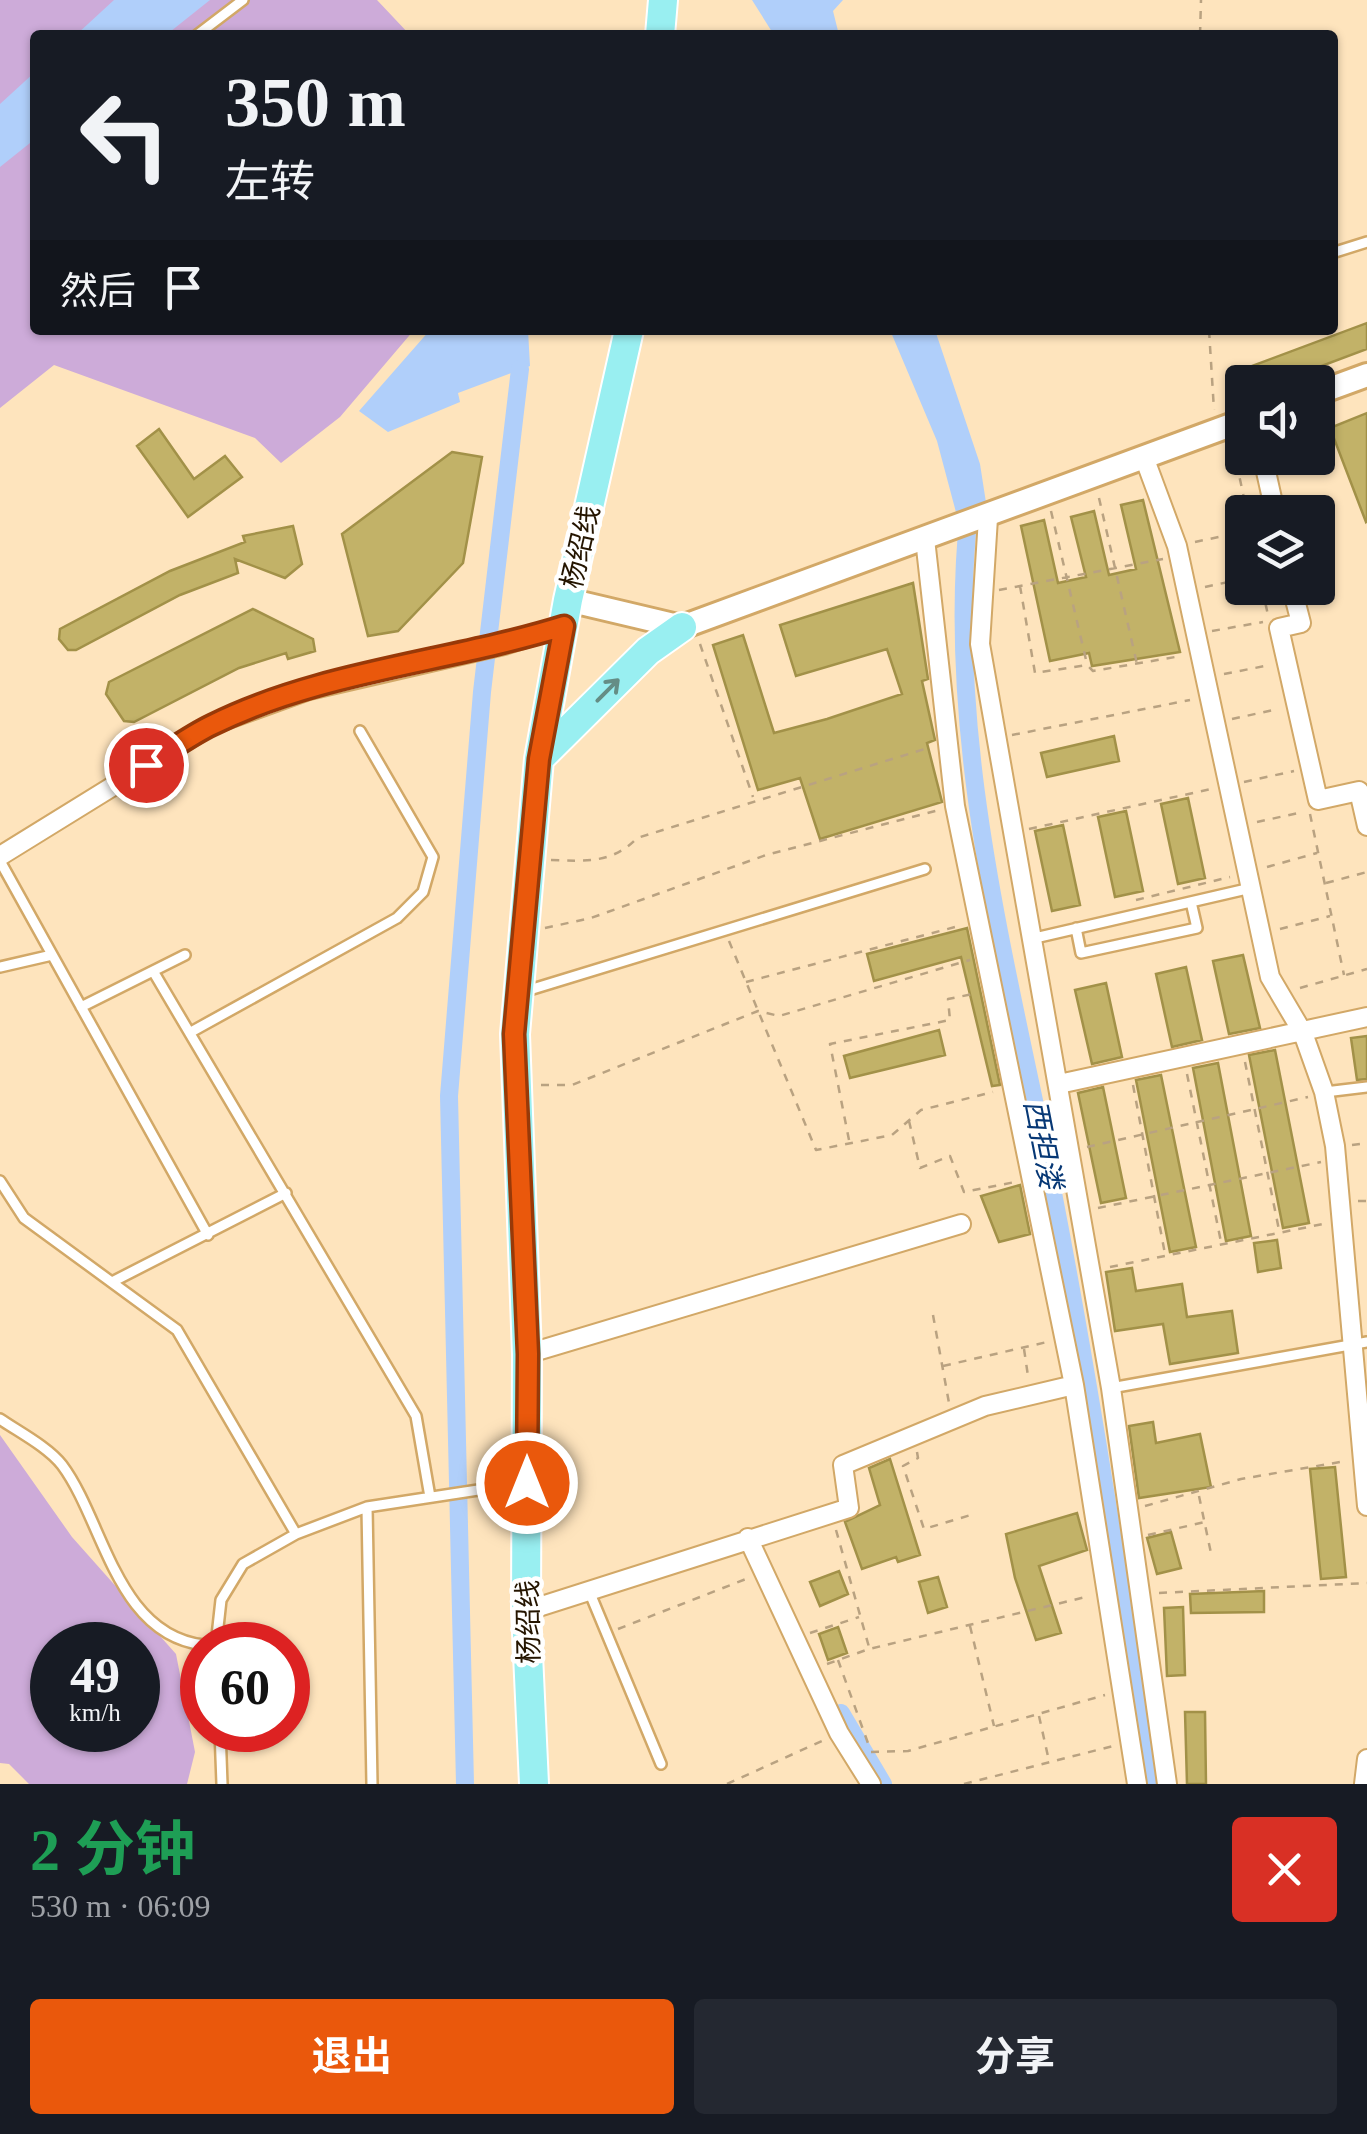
<!DOCTYPE html>
<html lang="zh">
<meta charset="utf-8">
<style>
:root{--surface:#171b24;--page:#242831;--text:#f1f3f6;--muted:#9ea1a6;--accent:#ea580c}
body{margin:0;font-family:"Times New Roman","Noto Sans SC",serif;background:var(--page);color:var(--text);height:100vh;display:flex;flex-direction:column;font-size:38px;white-space:nowrap}
*{box-sizing:border-box;margin:0}
p{font-size:32px;color:var(--muted)}
.icon{flex:none;width:55px;height:55px;fill:none;stroke:currentColor;stroke-width:2;stroke-linecap:round;stroke-linejoin:round}
.map{position:relative;height:1784px;overflow:hidden}
.panel{display:flex;flex-direction:column;background:var(--surface);flex:1}
.panel>*{flex:none}
.hud{position:absolute;left:30px;top:30px;width:1308px;height:305px;border-radius:10px;box-shadow:0 2px 8px #0004;background:#171b24;color:var(--text);overflow:hidden}
.fabs{position:absolute;left:1225px;top:365px;display:grid;gap:20px}
.fabs a{display:grid;place-items:center;width:110px;height:110px;border-radius:10px;background:var(--surface);box-shadow:0 2px 8px #0004;font-size:50px}
.speed{position:absolute;left:30px;top:1622px;display:flex;gap:20px;font-size:50px;font-weight:700;text-align:center}
.speed>*{display:grid;place-content:center;width:130px;height:130px;border-radius:50%;background:var(--surface);box-shadow:0 2px 8px #0004;line-height:1}
.speed small{font-size:25px;font-weight:400}
.speed .limit{border:15px solid #d22;background:#fff;color:#111}
.pin{position:absolute;display:grid;place-items:center;width:85px;height:85px;color:#fff;margin:-42px;border:5px solid #fff;border-radius:50%;box-shadow:0 2px 10px #0007}
.me{position:absolute;width:110px;margin:-55px;rotate:0deg;stroke-linejoin:round;filter:drop-shadow(0 0 8px #0008)}
.turn{display:flex;align-items:center;gap:35px;height:210px;padding:0 30px;font-size:45px}
.turn .icon{width:130px;height:130px;stroke-width:2.5}
.turn b{display:block;font-size:70px;line-height:85px}
.then{display:flex;align-items:center;height:95px;padding:0 30px;background:#0003;gap:20px;font-size:38px}
.round{display:grid;place-items:center;flex:none;width:105px;height:105px;border-radius:10px;background:var(--page)}
.overview{display:flex;align-items:center;justify-content:space-between;height:170px;padding:0 30px}
h1{font-size:60px;font-weight:700;line-height:75px;color:#1e9e55}
.cta{display:flex;gap:20px;margin-top:auto;padding:20px 30px}
.cta a{flex:1;height:115px;border-radius:10px;background:var(--accent);color:#fff;font-size:40px;font-weight:700;line-height:115px;text-align:center}
.cta a+a{background:var(--page);color:var(--text)}
.map>svg:first-child{display:block}
</style>
<div class="map">
<svg width="1367" height="1784" viewBox="0 0 1367 1784">
<rect width="100%" height="100%" fill="#fee4bd"/>
<!-- green -->
<path fill="#cdabd9" fill-rule="evenodd" d="M0,0H377L410,35H35V330H414L340,417L281,463L255,438L54,365L0,408Z
M0,1435L72,1537L176,1654L195,1752L187,1784H29L9,1764L0,1763ZM52,1645H138V1730H52Z"/>
<!-- water -->
<path fill="#b0cffa" d="M114,0H210L166,35H76Z
M752,0H843L833,11L839,35H774Z
M35,72V139L0,167V104Z
M430,330H528L530,366L458,393L460,402L388,432L359,411Z
M890,330H935L980,464L987,509L957,516L937,441Z"/>
<g fill="none" stroke-linecap="round" stroke-linejoin="round">
<!-- canal -->
<path stroke="#b0cffa" stroke-width="18" d="M969,511C944,741 1009,969 1053,1193C1091,1389 1120,1586 1151,1784
M841,1713L883,1784
M465,1784L449,1096L482,692L520,369"/>
</g>
<!-- building -->
<path fill="#c2b268" stroke="#a29148" stroke-width="2.5" d="M1367,323V349L1279,382H1240L1236,372Z
M1367,413V521L1366,522L1330,428Z
M159,429L194,479L225,456L242,477L188,517L137,446Z
M452,452L482,457L463,563L398,631L368,636L342,534Z
M1143,500L1180,652L1092,666L1089,653L1050,661L1021,526L1044,520L1058,583L1086,577L1071,517L1094,511L1109,575L1136,569L1121,505Z
M293,526L302,564L285,578L235,559L238,573L180,595L76,650H68L59,639L60,629L170,571L245,542L243,536Z
M913,583L928,679L922,681L935,740L927,743L942,802L820,839L800,778L758,790L713,645L743,635L774,733L827,719L902,694L887,649L796,676L780,625Z
M253,609L313,639L315,651L288,659L286,653L239,668L134,722L124,721L106,694L109,682Z
M1114,736L1119,761L1047,777L1041,753Z
M1188,798L1205,878L1178,884L1161,804Z
M1126,811L1143,891L1115,897L1098,817Z
M1063,825L1080,905L1052,911L1035,831Z
M967,928L1000,1085L992,1086L961,957L874,981L867,954Z
M1243,955L1260,1028L1229,1034L1213,961Z
M1186,967L1202,1040L1172,1047L1156,974Z
M1106,983L1122,1057L1092,1064L1075,990Z
M939,1030L945,1055L850,1078L844,1056Z
M1367,1036V1079L1357,1080L1351,1038Z
M1275,1050L1309,1223L1283,1228L1249,1055Z
M1218,1063L1251,1236L1226,1241L1193,1068Z
M1161,1075L1196,1247L1170,1252L1136,1080Z
M1103,1087L1126,1198L1101,1203L1078,1093Z
M1020,1185L1030,1234L999,1242L981,1196Z
M1277,1240L1281,1268L1258,1272L1254,1243Z
M1132,1268L1136,1291L1182,1284L1187,1317L1232,1311L1238,1353L1170,1364L1163,1324L1115,1331L1106,1272Z
M1153,1422L1156,1443L1200,1434L1211,1487L1139,1498L1129,1426Z
M890,1459L920,1555L898,1562L896,1557L862,1569L845,1522L880,1505L869,1468Z
M1335,1467L1346,1577L1321,1579L1310,1469Z
M1077,1513L1087,1550L1039,1566L1061,1633L1036,1640L1015,1578L1006,1534Z
M1171,1532L1181,1568L1157,1574L1147,1538Z
M839,1571L848,1594L820,1606L810,1582Z
M938,1577L947,1607L928,1613L919,1582Z
M1264,1591V1612L1191,1613L1190,1594Z
M1183,1607L1185,1675L1167,1676L1164,1608Z
M838,1627L847,1653L828,1660L819,1634Z
M1185,1712H1205L1206,1784H1187Z"/>
<g fill="none" stroke-linecap="round" stroke-linejoin="round">
<!-- service casing -->
<g stroke="#d2a867" stroke-width="14">
<path id="service" d="M197,35L243,0
M1332,253L1367,242
M0,861L208,1235
M1076,928L1081,953L1197,928L1191,902
M1035,938L1251,888
M0,967L52,955
M153,971L416,1416L430,1497
M526,991L925,869
M81,1007L185,955
M191,1032L397,918L423,892L433,857L360,731
M1325,1092L1367,1087
M0,1181L24,1218L177,1330L296,1534
M112,1282L286,1193
M1111,1388L1367,1342
M0,1419C19,1432 48,1447 62,1465C104,1521 116,1635 204,1645
M367,1507L372,1784
M589,1591L661,1764
M216,1645L221,1600L243,1564L296,1534L367,1507L524,1483
M220,1730L222,1784"/>
</g>
<!-- minor casing -->
<g stroke="#d2a867" stroke-width="22">
<path id="minor" d="M1144,457L1177,546L1270,977L1303,1033L1324,1092L1335,1146L1367,1506
M1263,458L1275,512
M988,518L980,644L1111,1388L1167,1784
M925,539L955,806L1074,1385L1137,1784
M1292,588L1301,623L1279,628L1318,800L1359,791L1367,826
M0,856L212,725L309,690L504,645L564,626
M1059,1084L1367,1017
M527,1354L961,1224
M748,1538L839,1733L871,1784
M526,1611L849,1508L843,1465L985,1406L1074,1385
M1364,1784L1367,1759"/>
</g>
<!-- tertiary casing -->
<g stroke="#d2a867" stroke-width="28">
<path id="tertiary" d="M1318,393L1367,375
M568,600L682,627L1242,421"/>
</g>
<!-- primary casing -->
<g stroke="#fff" stroke-width="32">
<path id="primary" d="M660,35L663,0
M539,759L648,651L682,627
M534,1784L526,1611L527,1354L515,1034L539,759L568,600L629,330"/>
</g>
<!-- path -->
<path stroke="#b9a281" stroke-width="2.5" stroke-dasharray="8 8" stroke-linecap="butt" d="M1200,35L1201,0
M1209,330L1214,410
M1233,447L1247,512
M1099,498L1137,664
M1051,511L1087,664
M1195,542L1242,532
M1020,586L1035,673L1087,665L1093,671L1181,656
M1205,587L1242,579
M1262,588L1268,615
M999,590L1163,559
M1212,631L1263,622
M700,644L753,797
M1224,674L1270,665
M1232,719L1278,709
M1012,735L1190,700
M1244,782L1294,771
M1310,814L1344,975
M1257,822L1303,812
M1029,829L1211,789
M551,860C585,861 612,864 637,838L931,747
M1267,867L1317,853
M1326,883L1367,872
M1136,900L1230,877
M545,928L591,918L766,855L939,810
M1280,929L1330,916
M729,941L816,1150L892,1135L921,1110L993,1092
M746,982L959,926
M1300,988L1367,969
M1245,1062L1279,1230
M1187,1074L1221,1242
M541,1085H572L758,1011L779,1016L970,960
M1133,1085L1165,1254
M909,1121L920,1168L950,1156L964,1192L1015,1182
M849,1140L830,1044L950,1020L948,999L973,994
M1352,1145L1367,1143
M1087,1147L1308,1097
M1358,1201H1367
M1098,1208L1321,1162
M1110,1267L1323,1224
M933,1315L949,1403
M1024,1349L1028,1376
M943,1366L1047,1342
M917,1452L918,1458L903,1466L924,1529L974,1514
M1199,1496L1212,1558
M1145,1506L1241,1479L1346,1461
M836,1530L869,1647
M1148,1535L1205,1522
M1159,1593L1367,1583
M970,1626L994,1726
M618,1629L746,1579
M810,1633L859,1617
M838,1660L869,1746
M827,1664L869,1649L1090,1596
M1039,1716L1049,1761
M871,1752L908,1751L1105,1695
M727,1784L824,1740
M964,1784L1113,1746"/>
<!-- service -->
<use href="#service" stroke="#fff" stroke-width="9"/>
<!-- minor -->
<use href="#minor" stroke="#fff" stroke-width="18"/>
<!-- tertiary -->
<use href="#tertiary" stroke="#fff" stroke-width="22"/>
<!-- primary -->
<use href="#primary" stroke="#99eff1" stroke-width="28"/>
</g>
<!-- one-way arrows -->
<defs><path id="oneway-shaft" d="M-6 0H5M1.5-3L5.5 0L1.5 3" fill="none" stroke-width="1.6" stroke-linecap="round" stroke-linejoin="round" transform="scale(2.5)"/></defs>
<use stroke="#658d85" href="#oneway-shaft" transform="translate(608 690) rotate(-45)"/>
<g fill="none" stroke-linecap="round" stroke-linejoin="round">
<!-- route casing -->
<g stroke="#983908" stroke-width="25">
<path id="route" d="M146,765C168,752 189,736 212,725C320,671 449,662 564,626L539,759L514,1034L528,1354L527,1483"/>
</g>
<!-- route -->
<use href="#route" stroke="#ea580c" stroke-width="18"/>
</g>
<g text-anchor="middle" stroke-width="9" stroke-linejoin="round" paint-order="stroke">
<!-- street labels -->
<g font-size="28" fill="#251500" stroke="#fff">
<text transform="translate(580 547) rotate(-77)" y="10">杨绍线</text>
<text transform="translate(528 1622) rotate(-91)" y="10">杨绍线</text>
</g>
<!-- water labels -->
<g font-size="30" font-style="italic" fill="#073875" stroke="#fff">
<text transform="translate(1043 1144) rotate(79)" y="10">西担溇</text>
</g>
</g>
</svg>
<div class="fabs">
<a><svg class="icon" aria-label="sound" viewBox="0 0 24 24"><path d="M4 9h4l5-4v14l-5-4H4zM17 9q2 3 0 6"/></svg></a>
<a><svg class="icon" aria-label="layers" viewBox="0 0 24 24"><path d="M12 4l9 5-9 5-9-5zM3 14l9 5 9-5"/></svg></a>
</div>
<div class="speed"><div>49<small>km/h</small></div><div class="limit">60</div></div>
<div class="pin" style="left:146px;top:765px;background:#d93025"><svg class="icon" aria-label="arrive" viewBox="0 0 24 24"><path d="M6 21V4h12l-3 4 3 4H6"/></svg></div>
<svg class="me" style="left:527px;top:1483px" viewBox="-20 -20 40 40"><circle r="17" fill="#ea580c" stroke="#fff" stroke-width="3"/><path d="M0-11L8 9 0 5-8 9z" fill="#fff"/></svg>
<div class="hud">
<div class="turn"><svg class="icon" aria-label="left" viewBox="0 0 24 24"><path d="M17 20v-9H6M10 6l-5 5 5 5"/></svg><div><b>350 m</b>左转</div></div>
<div class="then">然后<svg class="icon" aria-label="arrive" viewBox="0 0 24 24"><path d="M6 21V4h12l-3 4 3 4H6"/></svg></div>
</div>
</div>
<section class="panel">
<div class="overview"><div><h1>2 分钟</h1><p>530 m · 06:09</p></div><a class="round" style="background:#d93025;color:#fff"><svg class="icon" aria-label="close" viewBox="0 0 24 24"><path d="M6 6l12 12M18 6L6 18"/></svg></a></div>
<div class="cta"><a>退出</a><a>分享</a></div>
</section>
